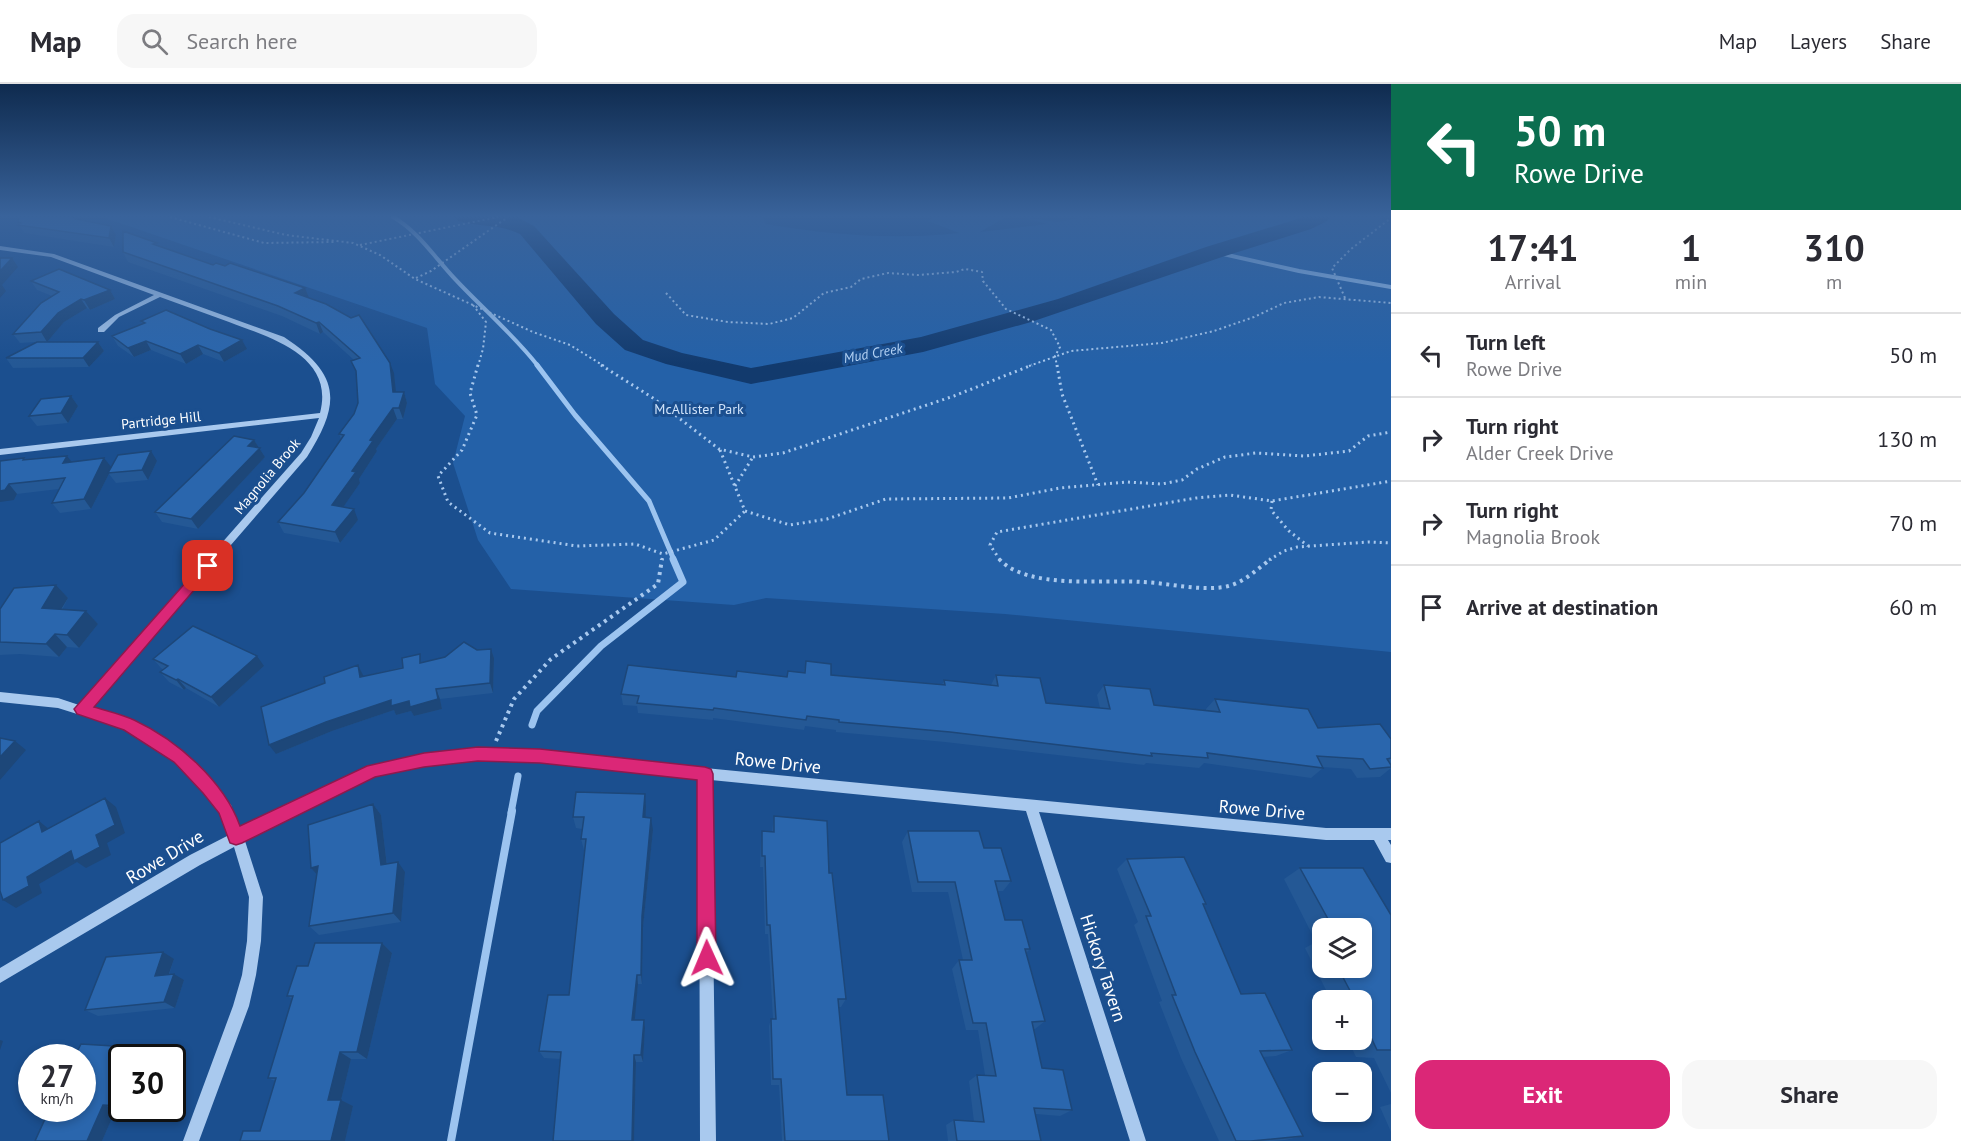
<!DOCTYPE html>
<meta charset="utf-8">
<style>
:root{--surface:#fff;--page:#f7f7f7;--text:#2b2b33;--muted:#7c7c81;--line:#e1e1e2;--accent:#db2777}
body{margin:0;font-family:"PT Sans",sans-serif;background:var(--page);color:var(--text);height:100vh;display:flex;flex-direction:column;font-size:22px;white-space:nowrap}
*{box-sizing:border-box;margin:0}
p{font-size:20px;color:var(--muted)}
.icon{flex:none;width:33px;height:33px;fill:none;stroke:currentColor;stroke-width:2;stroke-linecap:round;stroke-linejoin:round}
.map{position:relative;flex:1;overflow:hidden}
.side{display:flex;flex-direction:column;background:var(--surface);width:570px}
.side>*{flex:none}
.guide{background:#0b6e4f;color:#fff;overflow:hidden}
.fabs{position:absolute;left:1312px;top:834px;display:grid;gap:12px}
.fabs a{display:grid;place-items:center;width:60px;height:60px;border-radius:12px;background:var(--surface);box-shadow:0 3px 9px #0003;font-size:30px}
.speed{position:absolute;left:18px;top:960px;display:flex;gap:12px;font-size:30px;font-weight:700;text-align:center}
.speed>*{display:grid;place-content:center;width:78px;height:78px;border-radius:50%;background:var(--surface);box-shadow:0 3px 9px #0003;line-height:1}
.speed small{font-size:15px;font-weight:400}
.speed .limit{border:3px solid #111;border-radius:9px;background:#fff;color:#111}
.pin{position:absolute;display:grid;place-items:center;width:51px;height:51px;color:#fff;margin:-26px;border-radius:12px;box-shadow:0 3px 9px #0006}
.me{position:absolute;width:66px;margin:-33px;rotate:359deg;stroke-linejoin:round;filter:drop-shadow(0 0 4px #0008)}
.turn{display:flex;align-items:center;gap:21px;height:126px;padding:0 24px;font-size:27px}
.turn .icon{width:78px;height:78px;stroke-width:2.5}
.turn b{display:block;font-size:42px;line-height:51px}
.eta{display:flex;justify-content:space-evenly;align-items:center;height:102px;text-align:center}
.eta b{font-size:36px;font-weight:700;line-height:42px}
.button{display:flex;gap:12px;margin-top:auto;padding:12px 24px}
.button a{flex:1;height:69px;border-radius:18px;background:var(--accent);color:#fff;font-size:24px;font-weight:700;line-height:69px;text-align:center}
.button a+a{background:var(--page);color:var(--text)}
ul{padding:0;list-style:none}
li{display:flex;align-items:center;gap:18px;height:84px;padding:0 24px;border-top:2px solid var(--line)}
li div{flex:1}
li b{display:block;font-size:22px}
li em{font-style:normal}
header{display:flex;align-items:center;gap:36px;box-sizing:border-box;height:84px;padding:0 30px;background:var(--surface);border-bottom:2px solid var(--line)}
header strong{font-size:28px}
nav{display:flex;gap:33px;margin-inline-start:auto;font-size:21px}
.search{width:420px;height:54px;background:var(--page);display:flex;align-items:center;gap:15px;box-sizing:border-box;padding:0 21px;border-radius:18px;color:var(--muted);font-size:22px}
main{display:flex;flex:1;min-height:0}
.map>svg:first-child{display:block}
</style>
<header>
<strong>Map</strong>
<div class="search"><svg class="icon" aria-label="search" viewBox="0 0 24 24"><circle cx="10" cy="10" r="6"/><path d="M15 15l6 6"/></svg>Search here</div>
<nav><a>Map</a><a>Layers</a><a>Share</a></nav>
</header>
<main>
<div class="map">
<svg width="1391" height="1057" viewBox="0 0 1391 1057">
<rect width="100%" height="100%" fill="#1b4f8f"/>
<!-- green -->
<path fill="#2461a8" d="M102,133H762L766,140C830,151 894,156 959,149L928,137L934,133H1006L980,148L1047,140L1021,133L1058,138L1085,133L1083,136L1106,133H1377L1391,140V568L1005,530L766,514L734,521L511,505L478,456L453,379L465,332L435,300L427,244Z"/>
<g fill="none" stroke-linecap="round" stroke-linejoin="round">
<!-- stream-far3 -->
<path stroke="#9cc4f0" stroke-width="4" d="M393,133C418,147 435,174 455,195C482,224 513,250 538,282
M1214,168L1299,187L1391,203"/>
<!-- stream-far2 -->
<path stroke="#9cc4f0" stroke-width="5" d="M537,281L575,331L649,417L674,476"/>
<!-- stream-far1 -->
<path stroke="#9cc4f0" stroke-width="7" d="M532,641L537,627L601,562L683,498L673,475
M511,729L518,692"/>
<!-- stream -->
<path stroke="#9cc4f0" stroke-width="8" d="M451,1057L512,727"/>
<!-- river -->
<path fill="#123a6d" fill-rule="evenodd" d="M455,133H517L534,142L614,230L643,256L682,269L751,284L921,253L1058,215L1206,163L1304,133H1330L1327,137L1311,145L1222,173L1031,238L923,268L751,300L666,280L625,266L596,240L520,150C500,140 480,143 458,137Z"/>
<!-- path-far2 -->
<path stroke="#a9c9ee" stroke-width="2" stroke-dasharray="2 3" stroke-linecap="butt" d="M170,133L264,159L334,158
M209,133L286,151L353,159L380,171L415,195L533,248L570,261L604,282
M360,161L498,133
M416,194L431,187L508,133
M666,209L686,231L728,238L769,240L793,234L824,209L851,203L861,195L888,189L918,191L956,188L965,185L982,188L983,197L1006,225L1051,246L1060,263L1055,272L1057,282
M1345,214L1332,184L1351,165L1391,134
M473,221L486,238L483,265L478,282
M1029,282L1071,267L1162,259L1214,247L1254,233L1284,219L1319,213L1391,219"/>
<!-- path-far1 -->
<path stroke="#a9c9ee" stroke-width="3" stroke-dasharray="2 4" stroke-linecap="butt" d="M478,281L470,309L477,331L462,366L438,392L448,418L490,449L577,462L635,460L663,470L714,456L745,427
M601,281L653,314L719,365L753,373L783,369L954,312L1032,281
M1057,281L1062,310L1098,401
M720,366L745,427L790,441L827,435L886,415L1008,414L1060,404L1127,398L1162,400L1182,396L1197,385L1225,373L1256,369L1305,372L1349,367L1368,352L1391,348
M735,402L753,373
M1272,417L1271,426L1289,447L1308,462
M662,476L663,470
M1000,476L990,461L997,448L1196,414L1230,411L1272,417L1391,397
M1269,476L1284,467L1297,463L1369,458L1391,459"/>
<!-- path -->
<path stroke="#a9c9ee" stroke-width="4" stroke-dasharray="3 4.5" stroke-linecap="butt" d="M999,475C1028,506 1102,495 1142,498C1169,499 1197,507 1224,503C1243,500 1257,485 1271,475
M496,657L514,615L551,575L658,500L662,475"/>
<!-- minor -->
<path fill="#a9c9ee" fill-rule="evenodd" d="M0,162L54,170L284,253C340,290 342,318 307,373L90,624L133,637L183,669L213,699L231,721L240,746L326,702L373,681L424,671L478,665L540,667L705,684L1326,744H1391V756H1388L1391,761V779L1386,778L1374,756H1326L1039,728L1146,1057H1130L1026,727L711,696L716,1057H700L699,695C592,683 481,661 376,692C366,695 356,700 347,705C312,720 278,739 245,757L263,813L261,857L256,891L249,922L199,1057H183L233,922L242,891L247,857L249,813L234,763L200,781L0,899V884L190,771L229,751L221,728L205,707L175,677L125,645L58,624L0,618V608L58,614L79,621L301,369L311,353L319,334L0,371V365L320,329C335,272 271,254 229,238C206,230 183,221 160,213L119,233L104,248H98V244L115,231L154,211L51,173L0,166Z"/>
</g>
<!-- wall -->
<path fill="#245895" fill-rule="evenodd" d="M78,134L79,136L116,151L114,163L24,149L18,138Z
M159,162L309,214L394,289L395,308H404L407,319L403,335H397L376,365L377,367L359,395L360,399L343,423L358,436L340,459L284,449L278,438L304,409L341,355L339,350L354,330L358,319L357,291L351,277L354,276L323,248L320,250L282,232L128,178L123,168Z
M31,197L110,206L115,215L90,226L87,224L64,238L47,258H98L104,267L89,283L13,284L6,274L37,258L20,259L13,250L52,212L37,206Z
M141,237L247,265L224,278L203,270L186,280L151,266L134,273L118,262L112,252L142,240Z
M71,312L78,322L68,339L37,342L29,332Z
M254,356L265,373L198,445L162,438L155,428Z
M24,374L25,376L72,378L104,374L111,384L157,377L148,396L116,399L109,390L91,425L60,429L52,419L59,405L17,410L14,416L0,377Z
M56,501L68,514L62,526L86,527L98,540L79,564L67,563L59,573L20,570L0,571V525Z
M491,565L494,574L493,609L440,615L442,625L414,632L411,627L396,631L394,626L332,647L276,670L325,599L358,581L363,592L477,566Z
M153,575L264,582L219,623L186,604L184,606L169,598L160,588L164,586L161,584Z
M806,577L831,591L942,601L944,596L991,601L996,591L1046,619L1100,624L1097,611L1104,601L1154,621L1206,626V625L1215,615L1318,644L1391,655V684L1380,693L1357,694L1351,685L1322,683L1323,684L1311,694L1204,679L1199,684L1146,679L1144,681L945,658L836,648V646L805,642L804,646L713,634V636L638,629L637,622L623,621L621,610L736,593H787L804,589Z
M373,720L381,731L387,780L405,788L401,838L319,851L309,842L317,790L311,784Z
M646,723L645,733L653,746L643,843L642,900H638L634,936H644L645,944L643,978H636L634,1057H553L560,975L544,974L539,967L569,911L585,766H584L581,755L582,745L576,744L573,733Z
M774,732L829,789L846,915L841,923H839L847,1011L889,1057H782L779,1001H771L769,942L771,935H773L768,850H765L763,783H760L761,758L762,747L772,748Z
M908,747L984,764L1011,797L1003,807H998L1005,836L1030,865L1026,869L1045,937L1035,945H1034L1042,984L1072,1026L1060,1032L1036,1030L1041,1057H948L946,1041L954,1036L974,1038L969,997L977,991H985L978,946H966L952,885L959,876H963L948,808H912L902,758Z
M1127,775L1206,820L1204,822L1241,910L1292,966L1276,972L1263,973L1303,1052L1285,1056L1274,1057H1219L1181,974L1159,918L1162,917L1134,841L1138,838L1117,785Z
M1300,784L1391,831V1009L1374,974L1356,973L1348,956H1362V916H1331L1305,864L1316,858L1284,795ZM1323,844H1362V884H1323Z
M382,859L392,869L367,975H351L341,1016L353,1022L345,1057H240L260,1047L275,997L268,994L292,915L287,912L308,882Z
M174,875L169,891L184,896L175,924L98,932L85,926Z
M81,960L146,964L158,969L156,974H122V1024H133V1026L116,1025L102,1057H35L50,1024H82V974H74Z
M1391,1020V1048L1380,1023Z"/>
<!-- shaded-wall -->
<path fill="#1d4779" d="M111,142L116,151L114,163L109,154Z
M12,174L18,183L2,201L6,207L0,214V187Z
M305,204L309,214L299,219L295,209Z
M110,206L115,215L90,226L84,216Z
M81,215L87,224L64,238L47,258L41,248L58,229Z
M319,238L323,248L320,250L316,239Z
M242,256L247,265L224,278L219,269Z
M146,257L151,266L134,273L128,264Z
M98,258L104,267L89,283L83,274Z
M198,261L203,270L186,280L180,270Z
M390,279L394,289L397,319L393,308Z
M404,308L407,319L403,335L399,324Z
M71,312L78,322L68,339L61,329Z
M393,324L397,335L376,365L377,367L359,395L360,399L337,432L332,421L370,356Z
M254,356L265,373L198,445L191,435L248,362Z
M151,367L157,377L148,396L142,386Z
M67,372L75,382L63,379Z
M104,374L112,384L91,425L84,415Z
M9,400L17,410L14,416L0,418V407Z
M354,425L358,436L340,459L335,448Z
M56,501L68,514L54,537L42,524Z
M86,527L98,540L79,564L67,551Z
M55,550L67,563L59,573L46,560Z
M491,565L494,574L493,609L490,599Z
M257,572L264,582L219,623L211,613Z
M358,581L363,591L366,602L360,593Z
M178,595L186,604L184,606L176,596Z
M436,605L440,615L442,625L414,632L411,627L396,631L394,626L332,647L276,670L269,661L326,638L391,616Z
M15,657L26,666L0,696V673Z
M645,710L646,723L645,745L643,733Z
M105,714L116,723L125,749L107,759L111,771L86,784L77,778L39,800L42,809L16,824L3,816L27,793L96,751Z
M373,720L381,731L388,791L381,781Z
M651,734L653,746L643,843L642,900L641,891L642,832Z
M39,737L50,746L42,748Z
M398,778L405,788L401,838L393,829Z
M318,782L320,794L311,784Z
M382,859L392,869L367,975L357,968Z
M163,868L174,875L166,898L155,892Z
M174,890L184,896L175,924L164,918Z
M637,891L638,900L634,944L632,936Z
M644,936L645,944L643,978L641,971Z
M0,956L3,957L0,966Z
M146,964L158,969L156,974H141Z
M340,968L351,975L341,1016L353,1022L345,1057H331L328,1016Z
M634,971L636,978L634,1057H632Z
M103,1021L116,1025L102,1057H87Z"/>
<!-- building -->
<path fill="#2a66ad" stroke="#1d4779" stroke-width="1.5" d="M19,133H71L78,134L76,135L111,142L109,154L18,141L21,139L18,138Z
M123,147L157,159L153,160L213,181L216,179L225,182L230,179L305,204L295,209L326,220L351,234L359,231L390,279L393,308H404L399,324H393L370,356L373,357L352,387L356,388L332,421L354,425L335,448L278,438L304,409L344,351L339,350L354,330L358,319L356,287L351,277L360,274L319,238L316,239L278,222L123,168Z
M0,174H12L0,187Z
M59,185L110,206L84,216L81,215L58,229L41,248L13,250L41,219L59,208L31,197Z
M166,226L210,245L242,256L219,269L198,261L180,270L146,257L128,264L112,252L145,239L141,237Z
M37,258H98L83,274H6Z
M71,312L61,329L29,332L41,315Z
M234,352L254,356L248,362L260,364L191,435L155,428Z
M151,367L142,386L108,389L118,371Z
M67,372L63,379L104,374L84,415L52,419L65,394L9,400L5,406L0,407V377L24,374L23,376Z
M56,501L42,524L86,527L67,551L55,550L46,560L0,558V525L14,504Z
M193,542L257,572L211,613L178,595L176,596L160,588L168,582L153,575Z
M464,558L477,566L491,565L490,599L436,605L438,615L410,623L409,617L391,622V616L326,638L269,661L261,623L325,599L324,593L358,581L360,593L403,584L402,574L420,570V579L445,573Z
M806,577L831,580V591L945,601L944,596L998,602L996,591L1040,594L1046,619L1110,625L1104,601L1150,605L1154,621L1220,628L1215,615L1308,625L1318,644L1380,640L1391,655V674L1387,675L1391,681V683L1370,685L1363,675L1317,672L1323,684L1207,669L1208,674L1151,669L1152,672L950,648L839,638V636L807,632L806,636L714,624L713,626L637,619L639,612L621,610L628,581L736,593L737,587L787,593L788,587L805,589Z
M0,654L15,657L0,673Z
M576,708L645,710L643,733L651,734L642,832L641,891H637L632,936H644L641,971H634L632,1057H553L561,968L539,967L548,911H569L586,755H581L584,733H573Z
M105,714L115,741L96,751L100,763L74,777L71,767L27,793L29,802L3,816L0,807V759L39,737L42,748Z
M373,720L381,781L398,778L393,829L309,842L318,782L311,784L308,741Z
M774,732L827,737L829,789H832L846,915H838L847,1011H883L889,1057H785L781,995H773L771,935H776L770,841H767L765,772H762V747L774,748Z
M908,747H979L984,764H1001L1011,797H995L1005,836H1022L1030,865H1025L1045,937L1032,938L1042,984L1063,986L1072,1026L1034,1024L1041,1057H957L954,1036L984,1038L977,991L996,992L986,939H973L959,876H972L955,798H918Z
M1184,773L1206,820H1203L1241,910L1265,909L1292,966L1260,967L1303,1052L1251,1057H1236L1195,968L1172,911H1176L1146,832H1151L1127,775Z
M1300,784H1363L1391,831V966H1377L1362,934V916H1355L1338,884H1362V844H1333Z
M315,859H382L357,968H340L328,1016H341L331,1057H240L243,1047H260L276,994H268L293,912H287L297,882H308Z
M163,868L155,892L174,890L164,918L85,926L106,873Z
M81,960L146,964L141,974H122V1018L120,1022L103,1021L87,1057H35L50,1024H82V974H74Z"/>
<!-- sky -->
<linearGradient id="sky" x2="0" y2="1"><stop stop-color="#0f2b4f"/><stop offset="0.47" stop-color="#39639b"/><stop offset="1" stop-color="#39639b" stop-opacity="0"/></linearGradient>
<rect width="1391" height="281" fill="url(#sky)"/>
<!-- route -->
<path fill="#db2777" stroke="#8e194d" stroke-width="1.5" d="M208,477L212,479L214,482L212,485L94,623C107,627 121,630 134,636C177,656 224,697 240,742L367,682L424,669L478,663L540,665L705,683L711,685L713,690L716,874L713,880L707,883L700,880L697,874V696L540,679L478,677L424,683L375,693L242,759L236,761L230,759L219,729L203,709L174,678L124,646L77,630L74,625L203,479Z"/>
<g text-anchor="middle" stroke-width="6" stroke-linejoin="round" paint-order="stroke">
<!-- far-water labels -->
<g font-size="14" font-style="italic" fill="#b5d3f5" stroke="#1b4f8f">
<text transform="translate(873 269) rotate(-10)" y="5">Mud Creek</text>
</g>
<!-- far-park labels -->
<g font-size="14" fill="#cfe3fa" stroke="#1b4f8f">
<text x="699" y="330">McAllister Park</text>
</g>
<!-- far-street labels -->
<g font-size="14" fill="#fff" stroke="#1b4f8f">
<text transform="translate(161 336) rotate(-6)" y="5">Partridge Hill</text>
<text transform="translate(267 392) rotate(-50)" y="5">Magnolia Brook</text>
</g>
<!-- near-street labels -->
<g font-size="18" fill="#fff" stroke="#1b4f8f">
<text transform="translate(778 679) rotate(6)" y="6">Rowe Drive</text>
<text transform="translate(1262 726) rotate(5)" y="6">Rowe Drive</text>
<text transform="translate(165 773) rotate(-31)" y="6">Rowe Drive</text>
<text transform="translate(1103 884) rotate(72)" y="6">Hickory Tavern</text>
</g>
</g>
</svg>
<div class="fabs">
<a><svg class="icon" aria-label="layers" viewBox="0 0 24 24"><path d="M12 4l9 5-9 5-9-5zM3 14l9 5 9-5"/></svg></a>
<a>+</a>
<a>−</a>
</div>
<div class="speed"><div>27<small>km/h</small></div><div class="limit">30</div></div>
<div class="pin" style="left:208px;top:482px;background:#d93025"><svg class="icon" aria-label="arrive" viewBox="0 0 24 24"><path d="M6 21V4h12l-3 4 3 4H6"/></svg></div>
<svg class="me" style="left:707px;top:874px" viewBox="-20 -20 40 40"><path d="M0-17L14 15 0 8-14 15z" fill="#db2777" stroke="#fff" stroke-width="4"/></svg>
</div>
<section class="side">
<div class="guide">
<div class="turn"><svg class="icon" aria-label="left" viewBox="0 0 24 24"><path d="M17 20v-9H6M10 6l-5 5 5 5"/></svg><div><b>50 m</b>Rowe Drive</div></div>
</div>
<div class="eta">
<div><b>17:41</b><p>Arrival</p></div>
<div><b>1</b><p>min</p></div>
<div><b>310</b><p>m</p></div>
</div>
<ul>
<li><svg class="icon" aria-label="left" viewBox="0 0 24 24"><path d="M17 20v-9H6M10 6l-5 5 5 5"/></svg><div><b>Turn left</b><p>Rowe Drive</p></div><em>50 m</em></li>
<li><svg class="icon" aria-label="right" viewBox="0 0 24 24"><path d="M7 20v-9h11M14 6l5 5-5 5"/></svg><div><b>Turn right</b><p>Alder Creek Drive</p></div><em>130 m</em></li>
<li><svg class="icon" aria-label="right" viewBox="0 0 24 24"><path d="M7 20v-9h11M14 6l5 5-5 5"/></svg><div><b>Turn right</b><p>Magnolia Brook</p></div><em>70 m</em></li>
<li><svg class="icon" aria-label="arrive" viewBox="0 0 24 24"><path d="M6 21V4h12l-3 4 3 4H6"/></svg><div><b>Arrive at destination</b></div><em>60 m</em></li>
</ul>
<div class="button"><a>Exit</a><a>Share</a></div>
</section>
</main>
